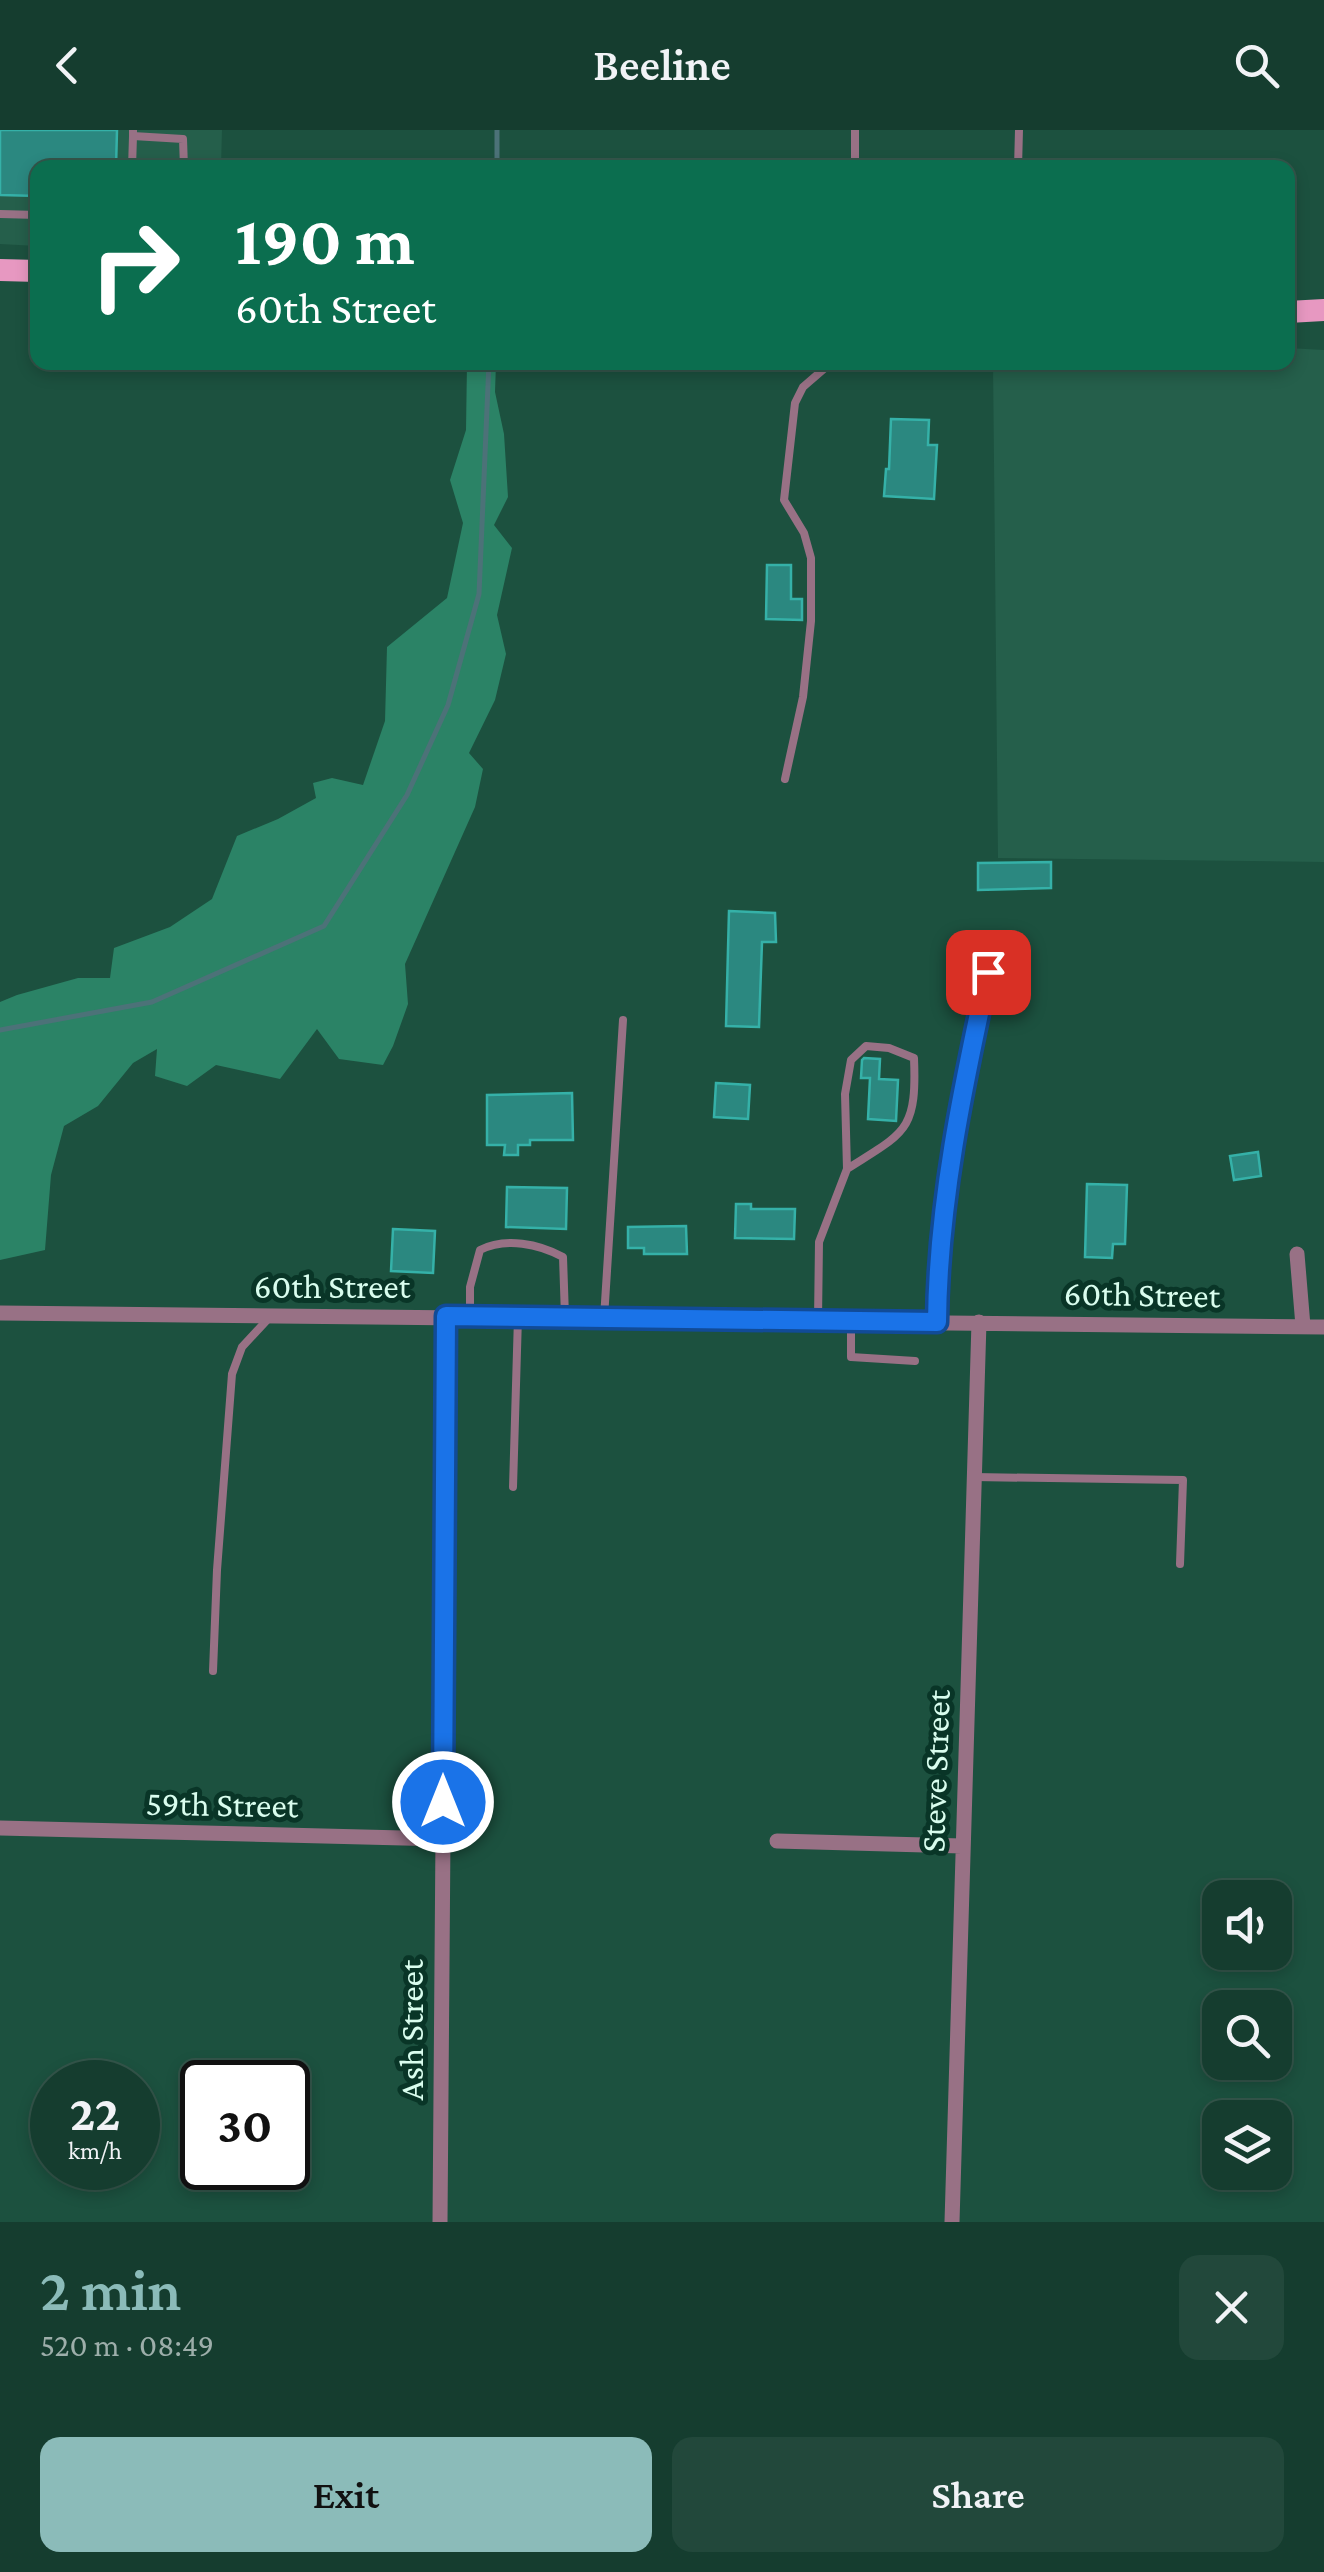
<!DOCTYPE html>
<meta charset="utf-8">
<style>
:root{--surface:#153d2f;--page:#22483b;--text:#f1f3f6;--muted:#9daeaa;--line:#34564b;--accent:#8bbbb9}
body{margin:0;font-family:"Crimson Pro",serif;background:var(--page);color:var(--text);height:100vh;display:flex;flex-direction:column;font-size:38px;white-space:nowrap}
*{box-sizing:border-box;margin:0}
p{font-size:32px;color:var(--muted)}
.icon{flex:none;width:55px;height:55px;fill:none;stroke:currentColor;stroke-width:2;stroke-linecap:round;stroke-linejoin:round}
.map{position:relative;height:2092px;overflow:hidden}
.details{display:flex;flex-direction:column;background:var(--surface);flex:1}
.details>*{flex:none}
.top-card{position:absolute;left:30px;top:30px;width:1265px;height:210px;border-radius:20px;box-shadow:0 5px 15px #0003,0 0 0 2px var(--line);background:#0b6e4f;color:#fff;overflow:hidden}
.buttons{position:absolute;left:1202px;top:1750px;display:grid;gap:20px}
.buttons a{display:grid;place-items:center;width:90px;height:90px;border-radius:20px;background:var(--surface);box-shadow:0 5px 15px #0003,0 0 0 2px var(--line);font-size:50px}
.speed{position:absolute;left:30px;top:1930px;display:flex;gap:20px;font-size:50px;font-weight:700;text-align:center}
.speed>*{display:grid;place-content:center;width:130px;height:130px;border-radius:50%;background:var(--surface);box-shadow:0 5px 15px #0003,0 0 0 2px var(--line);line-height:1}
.speed small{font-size:25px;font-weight:400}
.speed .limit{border:5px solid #111;border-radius:15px;background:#fff;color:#111}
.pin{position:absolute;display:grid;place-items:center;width:85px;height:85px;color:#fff;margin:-42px;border-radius:20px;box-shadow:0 5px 15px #0006}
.me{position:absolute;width:110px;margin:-55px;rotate:0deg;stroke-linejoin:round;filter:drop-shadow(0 0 8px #0008)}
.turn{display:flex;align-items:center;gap:35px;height:210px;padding:0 40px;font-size:45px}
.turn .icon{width:130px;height:130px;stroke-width:2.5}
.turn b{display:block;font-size:70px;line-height:85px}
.round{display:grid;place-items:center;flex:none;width:105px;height:105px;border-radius:20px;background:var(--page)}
.summary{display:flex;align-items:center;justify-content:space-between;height:170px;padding:0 40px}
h1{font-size:60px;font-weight:600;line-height:75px;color:var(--accent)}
.cta{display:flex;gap:20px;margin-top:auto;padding:20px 40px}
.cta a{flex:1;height:115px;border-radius:20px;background:var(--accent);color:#111;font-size:40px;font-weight:600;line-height:115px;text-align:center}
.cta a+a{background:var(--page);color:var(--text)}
header{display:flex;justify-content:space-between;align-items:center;height:130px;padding:0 40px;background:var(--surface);font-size:45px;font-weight:600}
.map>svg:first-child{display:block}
</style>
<header><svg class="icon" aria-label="back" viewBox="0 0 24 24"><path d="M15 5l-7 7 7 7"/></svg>Beeline<svg class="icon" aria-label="search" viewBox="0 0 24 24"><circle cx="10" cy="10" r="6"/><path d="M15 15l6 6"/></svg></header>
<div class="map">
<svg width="1324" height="2092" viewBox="0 0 1324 2092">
<rect width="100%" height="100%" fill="#1c513f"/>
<!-- built -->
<path fill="#255f4b" d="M0,0H222L221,37L38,38L37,116L0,114Z
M1288,218L1324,220V732L998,728L993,233L1288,232Z"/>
<!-- green -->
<path fill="#2b8366" d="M467,233H496L495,262L504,304L508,367L494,395L512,418L497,485L506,524L495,570L469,623L483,639L475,677L405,834L408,874L393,916L383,935L339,929L317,899L280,949L216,935L187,956L155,946L157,919L133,933L98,976L64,996L51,1045L45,1120L0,1130V872L17,865L78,848H110L114,818L170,797L212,769L237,706L278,689L316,668L313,653L332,648L363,655L385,591L387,517L447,468L463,393L450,350L466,300Z"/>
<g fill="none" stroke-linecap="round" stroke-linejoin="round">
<!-- stream -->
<path stroke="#4c7278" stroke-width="5" d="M497,38V0
M0,900L152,872L324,796L407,665L448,575L479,464L489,232"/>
</g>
<!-- building -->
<path fill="#2b8880" stroke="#35b1a8" stroke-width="2.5" d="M0,0H117L116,38H38V66L0,65Z
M891,289L929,290L928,315H937L934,369L884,366L886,339H889Z
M767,435H791V469H802V490L766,489Z
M1051,732V758L978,760V733Z
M729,781L775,783L776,812H762L759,897L726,896Z
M864,928L880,929L879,949L898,950L896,991L868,989L870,948H861L862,930Z
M716,953L750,955L748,989L714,987Z
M572,963L573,1010H530V1015H518V1025H504L505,1015H487V965Z
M1258,1022L1261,1046L1234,1050L1230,1026Z
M1087,1054L1127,1055L1125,1114H1113L1112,1128L1085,1127Z
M507,1057L567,1058L566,1099L506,1097Z
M736,1074H751V1079H795L794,1109L735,1108Z
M686,1096L687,1124H644V1118H628V1097Z
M393,1099L435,1101L433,1143L391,1141Z"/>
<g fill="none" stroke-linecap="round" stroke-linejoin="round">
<!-- lane -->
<path stroke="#987185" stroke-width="8" d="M133,0V6L183,9L184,38
M132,38L133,6
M855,38V0
M1018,38L1019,0
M0,84L38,85
M785,649L803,567L811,491V428L804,403L784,370L795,273L803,257L825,238L828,232
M470,1187V1157L480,1120C506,1107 539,1114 563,1127L565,1187
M604,1188L623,890
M818,1190L819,1112L847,1039L845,964L851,930L866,916L889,918L914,928C917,1002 905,1002 847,1039
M851,1190V1227L915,1231
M937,1191C938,1101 955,1010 971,922C978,883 988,846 993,807
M974,1347L1183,1350L1180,1434
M513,1357L518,1187
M213,1541L217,1440L232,1244L242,1217L268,1189"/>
<!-- street -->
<path stroke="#987185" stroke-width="15" d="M1297,1124L1303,1196
M0,1183L1324,1197
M0,1698L443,1709
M777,1711L962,1716
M440,2092L447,1187
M952,2092L979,1192"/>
<!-- primary -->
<path stroke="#e798c1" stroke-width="22" d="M0,140L38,141
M1288,182L1324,180"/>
</g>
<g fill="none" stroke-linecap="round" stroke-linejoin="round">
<!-- route casing -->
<g stroke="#114b97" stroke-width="25">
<path id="route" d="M443,1672L446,1186L937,1192C938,1074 963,956 988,842"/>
</g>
<!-- route -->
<use href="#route" stroke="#1a73e8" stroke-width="18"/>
</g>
<g text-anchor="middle" stroke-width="10" stroke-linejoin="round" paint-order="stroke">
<!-- street labels -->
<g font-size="35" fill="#d9fdee" stroke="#093527">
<text x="332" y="1168">60th Street</text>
<text transform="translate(1142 1164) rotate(1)" y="12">60th Street</text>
<text transform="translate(935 1641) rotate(-88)" y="12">Steve Street</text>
<text transform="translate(222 1674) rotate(1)" y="12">59th Street</text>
<text transform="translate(411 1900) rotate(-90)" y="12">Ash Street</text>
</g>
</g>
</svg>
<div class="buttons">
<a><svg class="icon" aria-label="sound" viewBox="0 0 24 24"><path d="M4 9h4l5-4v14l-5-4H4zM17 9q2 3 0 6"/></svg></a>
<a><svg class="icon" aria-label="search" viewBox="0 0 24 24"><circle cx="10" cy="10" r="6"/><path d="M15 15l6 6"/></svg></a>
<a><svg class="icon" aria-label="layers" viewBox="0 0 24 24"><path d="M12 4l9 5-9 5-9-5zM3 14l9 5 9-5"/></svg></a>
</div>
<div class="speed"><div>22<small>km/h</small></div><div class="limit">30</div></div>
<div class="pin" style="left:988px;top:842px;background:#d93025"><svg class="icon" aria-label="arrive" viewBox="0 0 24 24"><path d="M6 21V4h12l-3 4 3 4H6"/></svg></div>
<svg class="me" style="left:443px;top:1672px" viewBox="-20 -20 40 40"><circle r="17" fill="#1a73e8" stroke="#fff" stroke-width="3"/><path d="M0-11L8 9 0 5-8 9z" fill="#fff"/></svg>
<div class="top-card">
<div class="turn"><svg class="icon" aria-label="right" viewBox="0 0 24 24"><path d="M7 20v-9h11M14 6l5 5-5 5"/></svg><div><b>190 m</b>60th Street</div></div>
</div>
</div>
<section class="details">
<div class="summary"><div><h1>2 min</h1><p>520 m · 08:49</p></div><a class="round"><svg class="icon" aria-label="close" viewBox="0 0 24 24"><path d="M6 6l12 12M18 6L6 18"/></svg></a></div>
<div class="cta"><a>Exit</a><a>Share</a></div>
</section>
